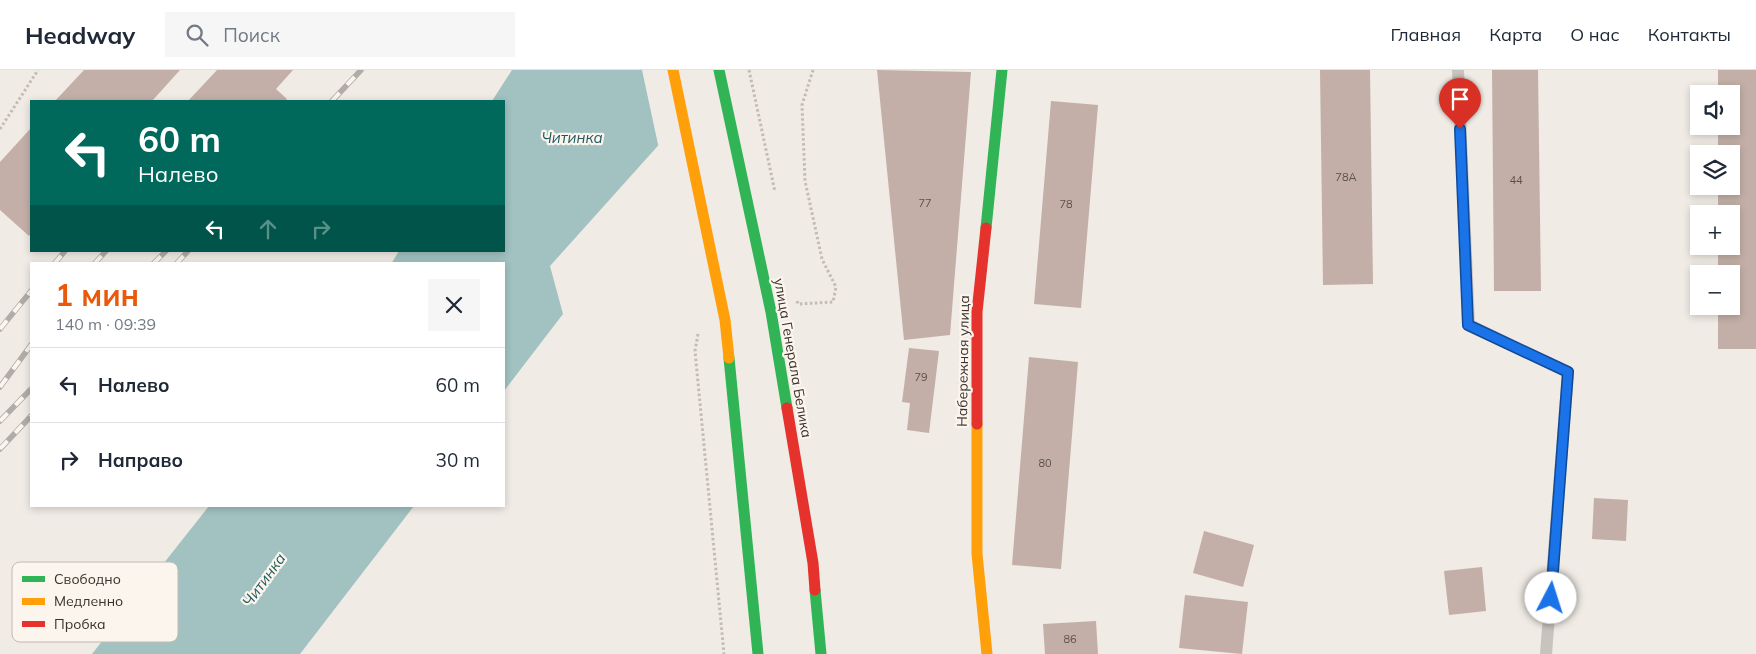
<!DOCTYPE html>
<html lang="ru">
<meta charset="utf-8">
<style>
:root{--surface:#fff;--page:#f6f6f7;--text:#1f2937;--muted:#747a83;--line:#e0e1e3;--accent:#ea580c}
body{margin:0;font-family:Mulish,sans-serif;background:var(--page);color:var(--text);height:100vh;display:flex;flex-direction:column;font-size:19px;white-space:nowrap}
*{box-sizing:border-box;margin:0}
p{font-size:16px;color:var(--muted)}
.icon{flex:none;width:28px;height:28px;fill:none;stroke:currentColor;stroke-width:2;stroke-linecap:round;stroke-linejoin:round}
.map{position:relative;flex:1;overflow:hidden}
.panel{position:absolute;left:30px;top:192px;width:475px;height:245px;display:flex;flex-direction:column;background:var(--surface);border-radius:0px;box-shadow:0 2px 8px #0003}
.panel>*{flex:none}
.guide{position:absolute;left:30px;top:30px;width:475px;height:152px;border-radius:0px;box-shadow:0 2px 8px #0003;background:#00695c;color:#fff;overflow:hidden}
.fabs{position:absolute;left:1690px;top:15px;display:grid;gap:10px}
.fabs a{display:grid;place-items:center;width:50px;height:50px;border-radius:0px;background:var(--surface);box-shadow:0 2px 8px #0003;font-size:25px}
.pin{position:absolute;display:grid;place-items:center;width:42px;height:42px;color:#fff;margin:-51px -21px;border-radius:50% 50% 50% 0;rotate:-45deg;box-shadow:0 0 5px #0007}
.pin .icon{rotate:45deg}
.me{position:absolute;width:55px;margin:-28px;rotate:5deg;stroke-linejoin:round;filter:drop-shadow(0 0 4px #0008)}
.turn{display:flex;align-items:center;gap:18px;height:105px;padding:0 25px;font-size:22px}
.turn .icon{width:65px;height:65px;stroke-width:2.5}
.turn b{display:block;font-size:35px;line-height:42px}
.lanes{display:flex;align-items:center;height:48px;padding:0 25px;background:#0003;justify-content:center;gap:25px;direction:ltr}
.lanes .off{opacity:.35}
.round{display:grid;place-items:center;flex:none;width:52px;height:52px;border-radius:0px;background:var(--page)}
.head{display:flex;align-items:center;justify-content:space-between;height:85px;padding:0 25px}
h1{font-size:30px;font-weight:700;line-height:38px;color:var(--accent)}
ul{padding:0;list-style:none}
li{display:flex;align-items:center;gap:15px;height:75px;padding:0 25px;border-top:1px solid var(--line)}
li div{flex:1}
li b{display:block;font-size:19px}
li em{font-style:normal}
header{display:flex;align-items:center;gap:30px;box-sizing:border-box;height:70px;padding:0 25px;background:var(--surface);border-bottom:1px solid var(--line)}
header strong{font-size:24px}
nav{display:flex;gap:28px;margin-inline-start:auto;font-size:18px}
.search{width:350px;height:45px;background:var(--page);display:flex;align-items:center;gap:12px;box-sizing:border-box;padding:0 18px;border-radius:0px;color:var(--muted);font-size:19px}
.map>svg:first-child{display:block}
</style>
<header>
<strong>Headway</strong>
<div class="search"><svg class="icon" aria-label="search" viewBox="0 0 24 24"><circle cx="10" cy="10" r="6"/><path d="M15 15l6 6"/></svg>Поиск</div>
<nav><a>Главная</a><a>Карта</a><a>О нас</a><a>Контакты</a></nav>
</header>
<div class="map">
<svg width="1756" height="584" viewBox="0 0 1756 584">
<rect width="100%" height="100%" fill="#f0ebe5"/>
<!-- water -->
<path fill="#a1c2c1" d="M512,0H726L550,196L563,244L504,321V194H391L399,181H504V31H492Z
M209,436H414L300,584H92Z"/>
<!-- pier -->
<path fill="#f0ebe5" d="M642,0H728L659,79Z"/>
<!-- building -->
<path fill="#c3afa7" d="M84,0H180L152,31H55Z
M217,0H293L276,19L287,29L285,31H188Z
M877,0L971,2L950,265L904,270Z
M1320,0H1370L1373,214L1323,215Z
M1492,0H1538L1541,221H1494Z
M1718,0H1756V279H1718V236H1731V204H1718V176H1731V144H1718V116H1731V84H1718V56H1731V24H1718Z
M1051,31L1098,35L1081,238L1034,234Z
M31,58V163L29,166L0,140V92Z
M909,278L939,281L929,363L907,360L910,333L902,332Z
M1029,287L1078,292L1061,499L1012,495Z
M1594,428L1628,430L1626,471L1592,469Z
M1204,461L1254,475L1243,517L1193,503Z
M1482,497L1486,541L1449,545L1444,501Z
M1185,525L1248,532L1242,584L1179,578Z
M1096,551L1098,584H1045L1043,554Z"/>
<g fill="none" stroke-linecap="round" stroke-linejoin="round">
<!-- path -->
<path stroke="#c2bbb6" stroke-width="3" stroke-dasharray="2.5 2.5" stroke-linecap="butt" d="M749,0L775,122
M0,59L38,0
M797,231L798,234L833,232L836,217L822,189L805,111L802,35L813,0
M698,264L695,281L724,584"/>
<!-- lane -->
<path stroke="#c9c3be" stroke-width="12" d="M1458,0L1469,255L1568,302L1546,584"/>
<!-- fast -->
<path stroke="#30b455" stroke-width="11" d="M719,0L771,242L787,338
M986,158L1002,0
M729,288L758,584
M815,520L821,584"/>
<!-- slow -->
<path stroke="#ff9f0a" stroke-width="11" d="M673,0L725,250L729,288
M977,354V484L987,584"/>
<!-- jam -->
<path stroke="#e5322d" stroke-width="11" d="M787,338L813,493L815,520
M977,354V242L986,158"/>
<!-- rail casing -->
<g stroke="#b1aca8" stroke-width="5.5">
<path id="rail" d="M332,31L361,0
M54,194L65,181
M94,194L106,181
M153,194L166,181
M176,194L188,181
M0,259L31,221
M0,317L31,275
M0,351L31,319
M0,379L31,346"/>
</g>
<!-- rail -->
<use href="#rail" stroke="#fbf5ee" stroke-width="4" stroke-dasharray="11" stroke-linecap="butt"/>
</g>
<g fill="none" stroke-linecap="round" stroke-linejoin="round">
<!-- route casing -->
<g stroke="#114b97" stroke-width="12">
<path id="route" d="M1460,59L1468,255L1568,302L1551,528"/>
</g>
<!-- route -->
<use href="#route" stroke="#1a73e8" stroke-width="9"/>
</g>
<g text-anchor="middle" stroke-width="4.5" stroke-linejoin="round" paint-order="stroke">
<!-- number labels -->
<g font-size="11" fill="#5d504a">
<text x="1346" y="111">78А</text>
<text x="1516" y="114">44</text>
<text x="925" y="137">77</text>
<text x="1066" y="138">78</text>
<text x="921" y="311">79</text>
<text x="1045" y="397">80</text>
<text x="1070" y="573">86</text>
</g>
<!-- street labels -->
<g font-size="14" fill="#3b302b" stroke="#fbf5ee">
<text transform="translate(793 288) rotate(80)" y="5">улица Генерала Белика</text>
<text transform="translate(963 291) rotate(-89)" y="5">Набережная улица</text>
</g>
<!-- water labels -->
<g font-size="15" font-style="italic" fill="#1f5a5e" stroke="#fbf5ee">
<text x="572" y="73">Читинка</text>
<text transform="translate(264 510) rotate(-54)" y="5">Читинка</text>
</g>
</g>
<!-- legend -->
<rect x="12" y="492" width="166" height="80" rx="8" fill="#fbf5ee" stroke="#c1bab4" stroke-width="1"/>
<rect x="22" y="506" width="23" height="6" fill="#30b455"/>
<rect x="22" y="528" width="23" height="7" fill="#ff9f0a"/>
<rect x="22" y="551" width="23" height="6" fill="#e5322d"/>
<g font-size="14" fill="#3b302b">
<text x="54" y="514">Свободно</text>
<text x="54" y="536">Медленно</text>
<text x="54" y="559">Пробка</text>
</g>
</svg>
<div class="fabs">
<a><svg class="icon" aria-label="sound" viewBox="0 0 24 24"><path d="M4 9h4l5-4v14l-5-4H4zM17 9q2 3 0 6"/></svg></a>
<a><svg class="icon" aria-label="layers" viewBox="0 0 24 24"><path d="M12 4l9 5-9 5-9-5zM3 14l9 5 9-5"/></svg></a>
<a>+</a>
<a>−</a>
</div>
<div class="pin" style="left:1460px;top:59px;background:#d93025"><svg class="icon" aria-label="arrive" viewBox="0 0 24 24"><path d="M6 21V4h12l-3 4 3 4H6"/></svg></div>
<svg class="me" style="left:1551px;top:528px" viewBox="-20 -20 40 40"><circle r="19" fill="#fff"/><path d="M0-13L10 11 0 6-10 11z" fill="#1a73e8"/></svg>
<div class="guide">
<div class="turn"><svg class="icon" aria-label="left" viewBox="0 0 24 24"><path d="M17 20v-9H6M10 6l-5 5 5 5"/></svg><div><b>60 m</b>Налево</div></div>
<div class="lanes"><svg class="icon" aria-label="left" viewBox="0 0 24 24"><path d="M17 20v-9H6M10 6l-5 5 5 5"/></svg><svg class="icon off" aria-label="ahead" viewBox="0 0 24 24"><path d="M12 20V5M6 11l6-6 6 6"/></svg><svg class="icon off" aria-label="right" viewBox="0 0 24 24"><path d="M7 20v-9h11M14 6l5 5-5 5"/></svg></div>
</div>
<section class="panel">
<div class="head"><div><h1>1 мин</h1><p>140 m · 09:39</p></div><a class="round"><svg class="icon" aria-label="close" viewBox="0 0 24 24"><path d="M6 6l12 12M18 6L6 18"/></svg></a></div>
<ul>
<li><svg class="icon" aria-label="left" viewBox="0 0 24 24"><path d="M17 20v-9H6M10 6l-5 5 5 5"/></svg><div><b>Налево</b></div><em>60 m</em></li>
<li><svg class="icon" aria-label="right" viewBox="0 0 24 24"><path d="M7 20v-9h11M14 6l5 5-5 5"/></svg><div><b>Направо</b></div><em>30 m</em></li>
</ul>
</section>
</div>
